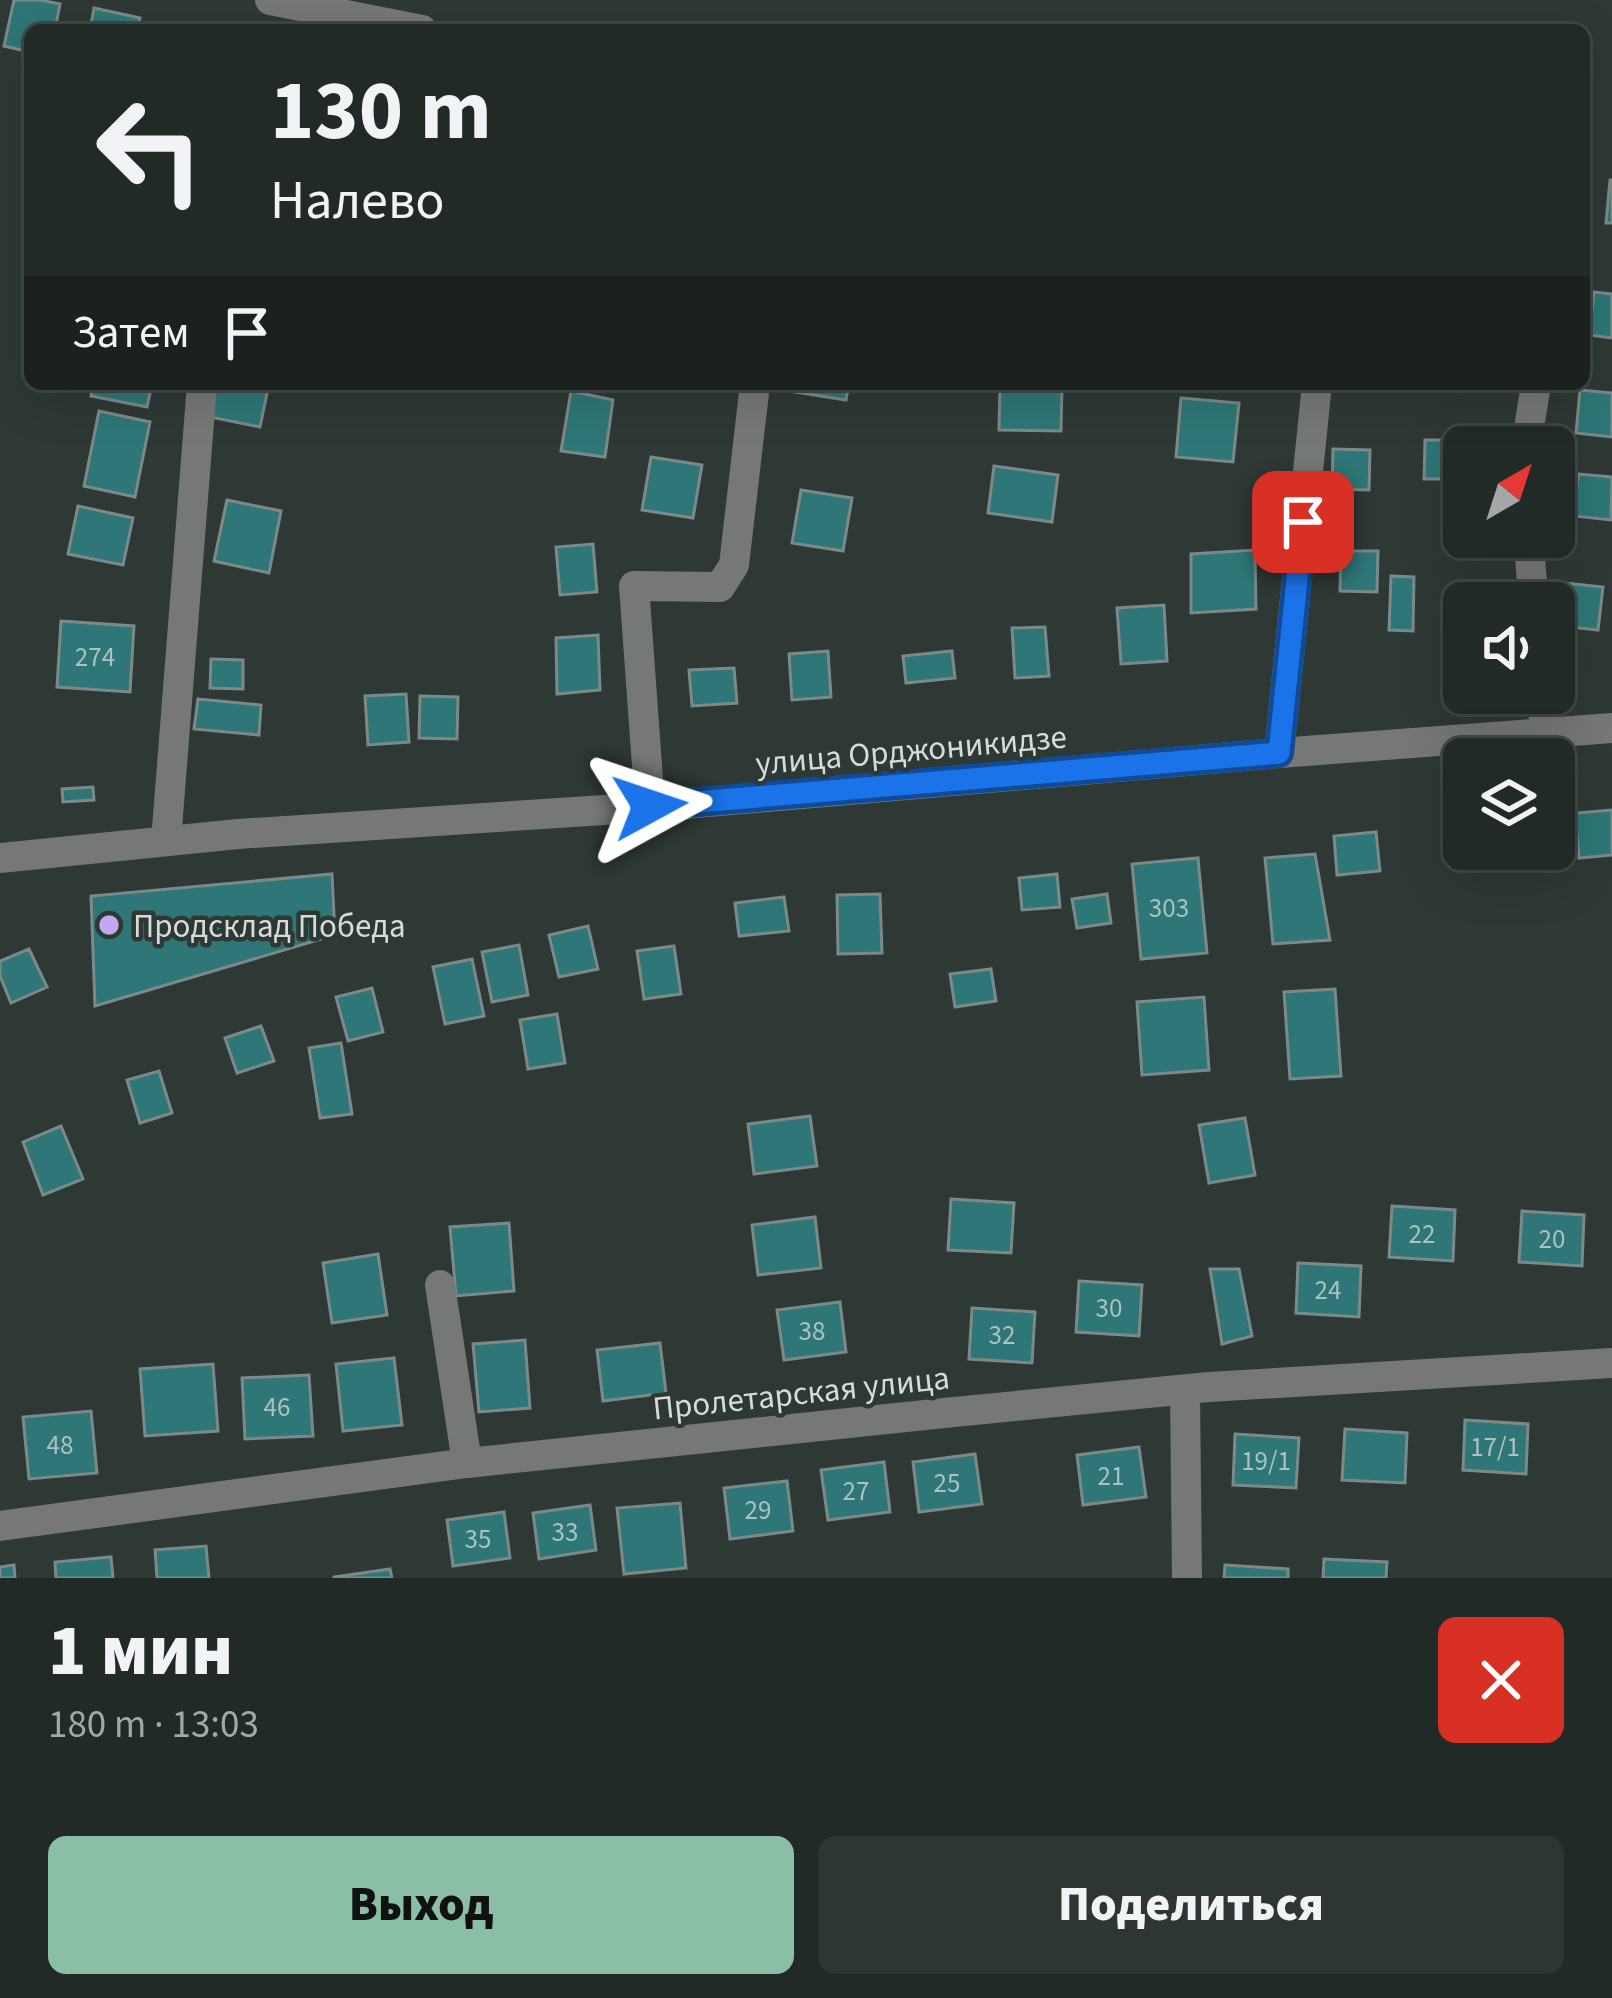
<!DOCTYPE html>
<html lang="ru">
<meta charset="utf-8">
<style>
:root{--surface:#222a27;--page:#2e3633;--text:#f1f3f6;--muted:#a2a7a7;--line:#3f4644;--accent:#8abfa5}
body{margin:0;font-family:"Source Sans 3",sans-serif;background:var(--page);color:var(--text);height:100vh;display:flex;flex-direction:column;font-size:45px;white-space:nowrap}
*{box-sizing:border-box;margin:0}
p{font-size:39px;color:var(--muted)}
.icon{flex:none;width:66px;height:66px;fill:none;stroke:currentColor;stroke-width:2;stroke-linecap:round;stroke-linejoin:round}
.map{position:relative;height:1578px;overflow:hidden}
.sheet{display:flex;flex-direction:column;background:var(--surface);flex:1}
.sheet>*{flex:none}
.guide{position:absolute;left:24px;top:24px;width:1566px;height:366px;border-radius:18px;box-shadow:0 12px 48px #0002,0 0 0 3px var(--line);background:#222a27;color:var(--text);overflow:hidden}
.needle{width:78px;rotate:39deg}
.fabs{position:absolute;left:1443px;top:426px;display:grid;gap:24px}
.fabs a{display:grid;place-items:center;width:132px;height:132px;border-radius:18px;background:var(--surface);box-shadow:0 12px 48px #0002,0 0 0 3px var(--line);font-size:60px}
.pin{position:absolute;display:grid;place-items:center;width:102px;height:102px;color:#fff;margin:-51px;border-radius:24px;box-shadow:0 6px 18px #0006}
.me{position:absolute;width:132px;margin:-66px;rotate:85deg;stroke-linejoin:round;filter:drop-shadow(0 0 9px #0008)}
.turn{display:flex;align-items:center;gap:42px;height:252px;padding:0 48px;font-size:54px}
.turn .icon{width:156px;height:156px;stroke-width:2.5}
.turn b{display:block;font-size:84px;line-height:102px}
.then{display:flex;align-items:center;height:114px;padding:0 48px;background:#0003;gap:24px;font-size:45px}
.round{display:grid;place-items:center;flex:none;width:126px;height:126px;border-radius:18px;background:var(--page)}
.overview{display:flex;align-items:center;justify-content:space-between;height:204px;padding:0 48px}
h1{font-size:72px;font-weight:800;line-height:90px}
.primary-button{display:flex;gap:24px;margin-top:auto;padding:24px 48px}
.primary-button a{flex:1;height:138px;border-radius:18px;background:var(--accent);color:#111;font-size:48px;font-weight:800;line-height:138px;text-align:center}
.primary-button a+a{background:var(--page);color:var(--text)}
.map>svg:first-child{display:block}
</style>
<div class="map">
<svg width="1612" height="1578" viewBox="0 0 1612 1578">
<rect width="100%" height="100%" fill="#2e3834"/>
<!-- building -->
<path fill="#2e7677" stroke="#7c8989" stroke-width="3" d="M14,0H40L60,4L55,30H30V52L4,46Z
M94,8L140,18L137,30H90Z
M1610,180H1612V223H1606Z
M1594,292L1612,294V338L1589,335Z
M93,384H152L147,407L91,396Z
M212,384H269L260,427L206,416Z
M796,384H849L846,400L795,392Z
M1000,384H1062L1061,431L999,430Z
M1580,390L1612,393V437L1576,433Z
M571,391L613,400L605,457L561,451Z
M1181,398L1239,403L1233,462L1176,457Z
M99,411L150,422L135,497L84,486Z
M1425,440H1465L1464,479H1424Z
M1333,449L1370,450L1369,490L1332,489Z
M651,457L702,465L693,518L642,510Z
M994,466L1058,475L1052,522L988,513Z
M1578,474L1612,477L1611,520L1574,516Z
M801,490L852,498L843,551L792,543Z
M227,500L281,511L269,573L214,561Z
M78,506L133,518L123,565L68,554Z
M593,544L597,592L560,595L556,547Z
M1255,550L1256,609L1191,613V554Z
M1341,551H1378L1377,592L1340,591Z
M1391,576L1414,577L1413,631L1389,630Z
M1565,583L1603,587L1598,630L1561,626Z
M1454,599L1494,600V603H1464V638H1453Z
M1164,605L1167,661L1121,664L1117,608Z
M61,621L134,626L130,692L57,687Z
M1045,627L1049,676L1015,678L1012,628Z
M598,635L600,690L557,694L556,638Z
M828,651L831,697L792,700L789,654Z
M952,651L955,678L906,683L903,656Z
M211,659L243,660V689L210,688Z
M734,668L737,703L692,706L689,670Z
M406,694L409,742L368,745L365,696Z
M420,696L458,697L457,739L419,738Z
M198,699L261,705L259,735L194,729Z
M93,787L94,800L63,802L62,789Z
M1612,810V855L1579,858L1575,813Z
M1554,817L1559,861L1490,866L1488,849H1554Z
M1376,832L1380,871L1337,875L1334,836Z
M1315,854L1330,940L1273,944L1265,858Z
M1198,858L1207,953L1141,959L1132,864Z
M332,874L335,935L95,1006L91,896Z
M1057,874L1060,907L1022,910L1019,878Z
M880,894L882,953L838,954L837,895Z
M1107,894L1111,923L1077,928L1072,899Z
M784,897L789,931L739,936L735,903Z
M588,926L598,969L559,977L549,935Z
M519,945L528,995L492,1002L482,952Z
M674,946L681,994L644,999L637,951Z
M29,949L47,987L11,1003L0,976V961Z
M472,959L484,1016L445,1024L433,967Z
M991,969L996,1001L955,1007L950,974Z
M372,988L383,1032L348,1041L336,997Z
M1335,989L1341,1076L1290,1079L1284,992Z
M1204,997L1209,1070L1142,1075L1137,1002Z
M557,1014L565,1063L528,1069L520,1020Z
M261,1026L274,1061L237,1073L225,1038Z
M341,1043L352,1114L320,1118L309,1048Z
M159,1071L172,1113L140,1123L127,1080Z
M810,1116L817,1166L754,1174L748,1124Z
M1245,1118L1255,1175L1209,1183L1199,1125Z
M61,1126L83,1179L43,1195L23,1142Z
M951,1199L1014,1203L1011,1253L948,1250Z
M1392,1206L1455,1210L1453,1261L1389,1257Z
M1522,1211L1584,1215L1582,1266L1519,1262Z
M815,1217L821,1268L758,1275L752,1225Z
M509,1223L514,1291L456,1296L450,1227Z
M378,1254L387,1315L332,1323L323,1263Z
M1298,1263L1361,1266L1359,1317L1296,1313Z
M1210,1269H1239L1252,1336L1222,1344Z
M1079,1281L1142,1285L1139,1336L1076,1332Z
M840,1302L846,1352L784,1360L777,1310Z
M972,1308L1035,1312L1032,1363L969,1359Z
M525,1340L530,1408L479,1412L473,1344Z
M660,1343L666,1393L603,1401L597,1350Z
M394,1358L402,1425L343,1431L336,1364Z
M213,1364L218,1431L145,1436L140,1369Z
M309,1375L313,1436L245,1439L242,1378Z
M91,1411L97,1473L29,1479L23,1417Z
M1465,1420L1528,1424L1526,1474L1463,1470Z
M1345,1429L1407,1433L1405,1483L1342,1480Z
M1235,1434L1299,1438L1296,1488L1233,1485Z
M1139,1447L1146,1497L1083,1505L1077,1455Z
M975,1454L982,1504L919,1512L913,1462Z
M884,1462L890,1512L828,1520L821,1470Z
M787,1481L793,1531L730,1539L724,1488Z
M680,1503L686,1568L624,1574L617,1508Z
M590,1505L596,1550L539,1559L533,1513Z
M504,1512L510,1558L453,1566L447,1520Z
M206,1546L209,1578H157L155,1550Z
M111,1557L113,1578H56L55,1562Z
M1324,1559L1387,1562L1386,1578H1323Z
M14,1565L15,1578H0V1567Z
M1225,1565L1288,1569V1578H1224Z
M390,1569L392,1578H334V1577Z"/>
<g fill="none" stroke-linecap="round" stroke-linejoin="round">
<!-- minor -->
<path stroke="#757875" stroke-width="30" d="M270,0L422,30
M1526,447L1536,384
M1528,537L1534,603
M1542,693L1545,733
M1279,753L1317,384
M650,807L634,586L720,587L734,565L755,384
M166,841L202,384
M0,858L238,834L650,807L1279,753L1612,728
M440,1285L467,1463
M1185,1390L1187,1578
M0,1526L467,1463L944,1413L1209,1387L1612,1363"/>
</g>
<g fill="none" stroke-linecap="round" stroke-linejoin="round">
<!-- route casing -->
<g stroke="#114b97" stroke-width="30">
<path id="route" d="M650,806L1279,753L1303,522"/>
</g>
<!-- route -->
<use href="#route" stroke="#1a73e8" stroke-width="21"/>
</g>
<!-- markers -->
<circle fill="#c1a8f3" stroke="#2e3834" stroke-width="4.5" cx="109" cy="925" r="12"/>
<g text-anchor="middle" stroke-width="9" stroke-linejoin="round" paint-order="stroke">
<!-- number labels -->
<g font-size="27" fill="#acc2c1">
<text x="95" y="666">274</text>
<text x="1169" y="917">303</text>
<text x="1422" y="1243">22</text>
<text x="1552" y="1248">20</text>
<text x="1328" y="1299">24</text>
<text x="1109" y="1317">30</text>
<text x="812" y="1340">38</text>
<text x="1002" y="1344">32</text>
<text x="277" y="1416">46</text>
<text x="60" y="1454">48</text>
<text x="1495" y="1456">17/1</text>
<text x="1266" y="1470">19/1</text>
<text x="1111" y="1485">21</text>
<text x="947" y="1492">25</text>
<text x="856" y="1500">27</text>
<text x="758" y="1519">29</text>
<text x="565" y="1541">33</text>
<text x="478" y="1548">35</text>
</g>
<!-- street labels -->
<g font-size="33" fill="#d6dcda" stroke="#2e3834">
<text transform="translate(911 749) rotate(-5)" y="12">улица Орджоникидзе</text>
<text transform="translate(801 1392) rotate(-6)" y="12">Пролетарская улица</text>
</g>
<!-- poi labels -->
<g font-size="33" fill="#d6dcda" stroke="#2e3834" text-anchor="start">
<text x="133" y="937">Продсклад Победа</text>
</g>
</g>
</svg>
<div class="fabs">
<a><svg class="needle" viewBox="-14 -14 28 28"><path d="M0-13l5 13h-10z" fill="#e53935"/><path d="M0 13l5-13h-10z" fill="#a2a7a7"/></svg></a>
<a><svg class="icon" aria-label="sound" viewBox="0 0 24 24"><path d="M4 9h4l5-4v14l-5-4H4zM17 9q2 3 0 6"/></svg></a>
<a><svg class="icon" aria-label="layers" viewBox="0 0 24 24"><path d="M12 4l9 5-9 5-9-5zM3 14l9 5 9-5"/></svg></a>
</div>
<div class="pin" style="left:1303px;top:522px;background:#d93025"><svg class="icon" aria-label="arrive" viewBox="0 0 24 24"><path d="M6 21V4h12l-3 4 3 4H6"/></svg></div>
<svg class="me" style="left:650px;top:806px" viewBox="-20 -20 40 40"><path d="M0-17L14 15 0 8-14 15z" fill="#1a73e8" stroke="#fff" stroke-width="4"/></svg>
<div class="guide">
<div class="turn"><svg class="icon" aria-label="left" viewBox="0 0 24 24"><path d="M17 20v-9H6M10 6l-5 5 5 5"/></svg><div><b>130 m</b>Налево</div></div>
<div class="then">Затем<svg class="icon" aria-label="arrive" viewBox="0 0 24 24"><path d="M6 21V4h12l-3 4 3 4H6"/></svg></div>
</div>
</div>
<section class="sheet">
<div class="overview"><div><h1>1 мин</h1><p>180 m · 13:03</p></div><a class="round" style="background:#d93025;color:#fff"><svg class="icon" aria-label="close" viewBox="0 0 24 24"><path d="M6 6l12 12M18 6L6 18"/></svg></a></div>
<div class="primary-button"><a>Выход</a><a>Поделиться</a></div>
</section>
